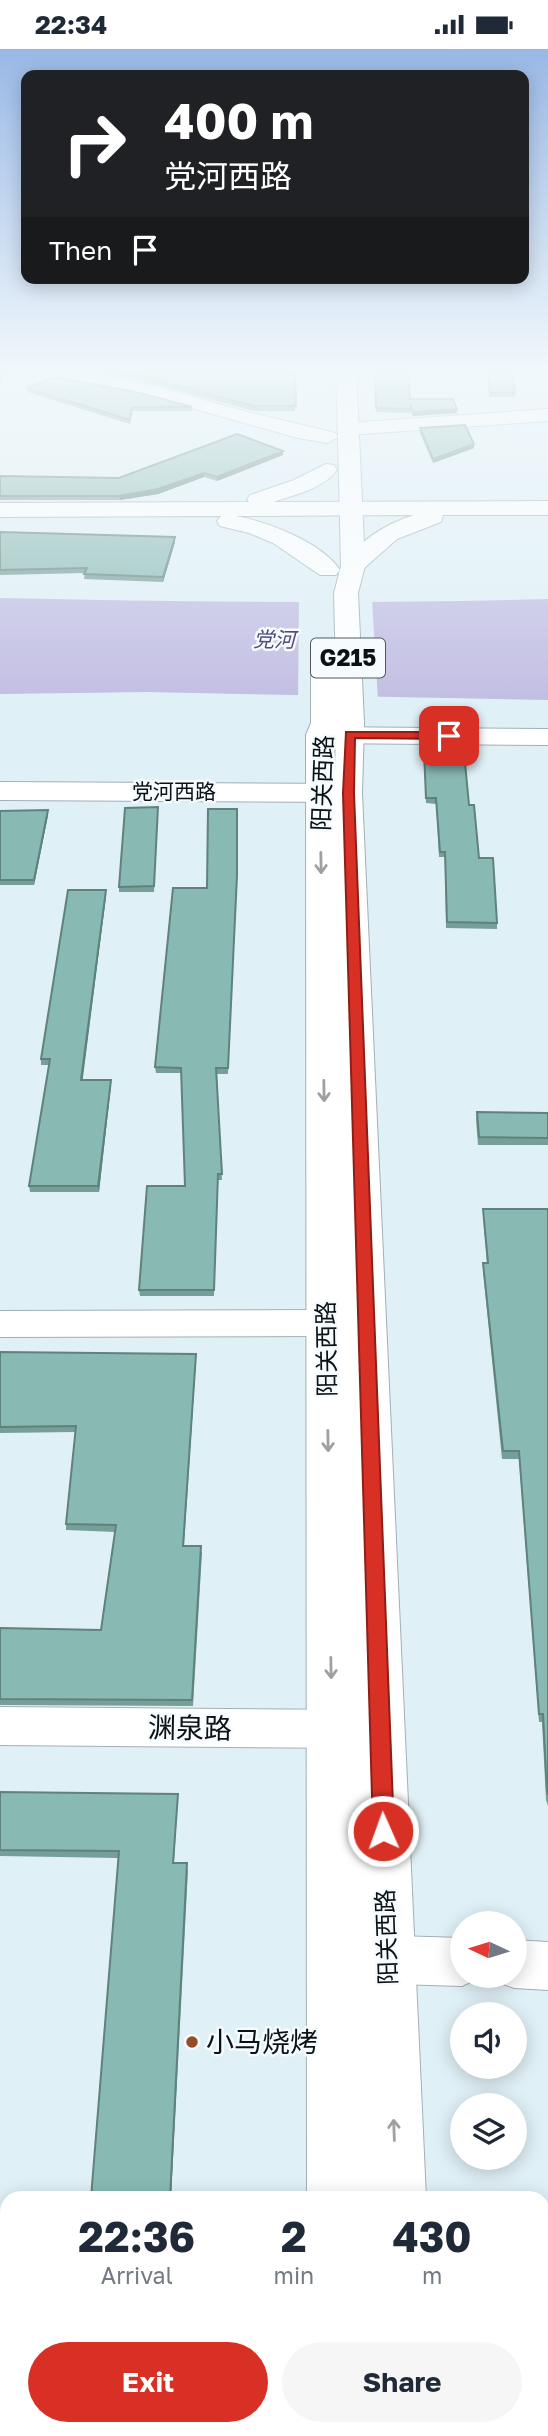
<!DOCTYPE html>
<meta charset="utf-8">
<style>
:root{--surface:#fff;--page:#f6f6f7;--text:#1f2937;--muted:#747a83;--accent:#d93025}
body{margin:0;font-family:"Golos Text","Noto Sans SC",sans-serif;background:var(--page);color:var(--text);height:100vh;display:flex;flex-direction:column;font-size:26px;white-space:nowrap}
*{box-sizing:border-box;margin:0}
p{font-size:23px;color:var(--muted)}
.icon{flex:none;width:38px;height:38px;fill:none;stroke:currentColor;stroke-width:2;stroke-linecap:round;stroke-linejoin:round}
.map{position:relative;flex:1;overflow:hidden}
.side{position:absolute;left:0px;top:2142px;width:550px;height:245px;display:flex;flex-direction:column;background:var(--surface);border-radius:21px 21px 0 0;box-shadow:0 4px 18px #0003}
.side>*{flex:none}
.top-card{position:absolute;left:21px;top:21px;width:508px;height:214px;border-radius:14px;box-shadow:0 4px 18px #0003;background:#202124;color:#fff;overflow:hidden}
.needle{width:46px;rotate:274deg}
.tools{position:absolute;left:450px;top:1862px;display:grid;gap:14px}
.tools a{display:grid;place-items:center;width:77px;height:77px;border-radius:50%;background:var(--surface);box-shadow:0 4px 18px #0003;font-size:35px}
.pin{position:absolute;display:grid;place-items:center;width:60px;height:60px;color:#fff;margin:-30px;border-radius:14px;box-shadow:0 4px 10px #0006}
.me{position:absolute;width:77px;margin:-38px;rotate:358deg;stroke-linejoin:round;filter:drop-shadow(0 0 5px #0008)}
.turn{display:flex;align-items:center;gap:24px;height:147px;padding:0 28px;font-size:32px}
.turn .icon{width:91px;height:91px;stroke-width:2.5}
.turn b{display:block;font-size:49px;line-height:60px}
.then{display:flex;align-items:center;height:66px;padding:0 28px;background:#0003;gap:14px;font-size:26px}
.eta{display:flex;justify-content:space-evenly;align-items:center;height:119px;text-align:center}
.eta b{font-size:42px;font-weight:700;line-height:49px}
.primary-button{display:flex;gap:14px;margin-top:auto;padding:14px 28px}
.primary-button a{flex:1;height:80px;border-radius:42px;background:var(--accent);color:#fff;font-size:28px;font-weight:700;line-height:80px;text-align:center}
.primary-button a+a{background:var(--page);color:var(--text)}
.status{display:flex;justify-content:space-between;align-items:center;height:49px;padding:0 35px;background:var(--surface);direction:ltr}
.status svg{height:19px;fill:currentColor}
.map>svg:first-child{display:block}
</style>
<div class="status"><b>22:34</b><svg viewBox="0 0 49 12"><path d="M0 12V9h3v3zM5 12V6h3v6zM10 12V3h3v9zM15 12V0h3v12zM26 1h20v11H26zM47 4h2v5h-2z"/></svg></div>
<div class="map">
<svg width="548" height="2387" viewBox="0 0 548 2387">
<rect width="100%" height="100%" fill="#dff0f6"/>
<!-- water -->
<path fill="#c2bee3" d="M0,549C183,553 365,555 548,550V651L147,643L0,645Z"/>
<!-- pier -->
<path fill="#dff0f6" d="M299,551H372L378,651L298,649Z"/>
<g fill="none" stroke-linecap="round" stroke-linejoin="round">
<!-- minor casing -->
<g stroke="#a1b1b6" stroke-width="2">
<path id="minor" d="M548,360V372L348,386L341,384L338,380L341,376L348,374Z
M320,678L548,680V696L320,694L310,692L306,686L310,680Z
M0,733L348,735L358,738L362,744L358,750L348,753L0,751Z
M327,1261L341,1265L347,1274L341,1283L327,1287L0,1288V1262Z
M0,1658L358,1661L375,1666L383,1680L375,1694L358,1699L0,1696Z
M363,1886L462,1889V1927H483L462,1937L363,1934L344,1927L336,1910L344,1893Z
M514,1891L548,1893V1941L514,1939L495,1932L492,1927H514Z"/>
</g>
<!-- major casing -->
<g stroke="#a1b1b6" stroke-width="2">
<path id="major" d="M326,415L334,416L337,421C323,440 294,446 273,453L548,452V466H443L441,473L397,490L361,522H345L341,517C359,492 385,475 414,466L236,467C268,473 321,493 340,521L336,526H320L273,494L249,484L220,477L217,472L221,467L0,468V454L249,453L247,451L250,446L294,431Z"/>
</g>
<!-- highway casing -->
<g stroke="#a1b1b6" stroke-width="2">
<path id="highway" d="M27,320C99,318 168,341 237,360C269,369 302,375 335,384L338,388L336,320H356L365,517L358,544L364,674L362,744L426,2149H307L306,686L311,674V626L315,620L324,618L336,624L334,544L341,517L338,388L328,394L298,389L141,345L37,326ZM336,680L335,724L334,686Z
M308,2380H435L436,2387H308Z"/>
</g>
<!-- minor -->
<use href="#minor" fill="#fff" fill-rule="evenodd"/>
<!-- major -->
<use href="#major" fill="#fff" fill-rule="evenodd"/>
<!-- highway -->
<use href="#highway" fill="#fff" fill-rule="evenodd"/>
</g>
<!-- wall -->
<path fill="#769f9a" d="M82,320H295V362H254L134,330Z
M366,320H408L410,350L457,364L413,367L410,361V364L376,363L375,322H367Z
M488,320L515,344V348H489Z
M27,339L192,358V362H132L130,375L27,343Z
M420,379L474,395V399L433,414L420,384Z
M283,406L217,432L204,428L158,445L120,451H0V427L119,429Z
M0,483L175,488V493L163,533L84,530L85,524L0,526Z
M424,707L469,756L479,809L497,874V880L446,879L445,808H439L436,755L426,754Z
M158,758L154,843H119V838Z
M237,760L228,1025H217L222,1131H218L214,1247H140L139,1241L185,1137L181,1024H156L155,1018L207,839Z
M48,761V766L34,836H0V762Z
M106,841V847L82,1031H111V1036L99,1143H30L29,1137L49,1016H41V1010Z
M477,1063L548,1064V1096H478L476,1070Z
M483,1160H548V1757L546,1751L542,1673H539L519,1410H502L483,1222V1214H487L483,1167Z
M0,1303L196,1311L184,1497L202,1503L193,1657L0,1656V1579L101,1581L115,1483L66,1481V1475L75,1383L0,1384Z
M0,1743L178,1745L174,1814L188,1821L171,2149H91L118,1809L0,1807Z"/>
<!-- shaded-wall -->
<path fill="#60827d" d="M5,320H7L0,332V328Z
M457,360V364L413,367V363Z
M474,395V399L433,414V410Z
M283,402V406L217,432V428Z
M204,424V428L158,445L120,451L119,447Z
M175,488V493L163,533V528Z
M48,761V766L34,836V831Z
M106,841V847L82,1036L81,1031Z
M111,1031V1036L99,1143L98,1137Z
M196,1305V1311L183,1503V1497Z
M187,1814L171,2149H170Z"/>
<!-- building -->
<path fill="#89b9b3" stroke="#60827d" stroke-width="2" d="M0,320H5L0,328Z
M107,320H295L296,357H254L134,325Z
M375,320H408L410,350H453L457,360L413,363L410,355L411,360L376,359Z
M488,320H513L515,344H490Z
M55,328L140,344L192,358H132L130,371L27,339Z
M465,376L474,395L433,410L420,379Z
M237,385L283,402L217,428L204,424L158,440L119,447H0V427L119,429Z
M0,483L175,488L163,528L84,525L87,519L0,521Z
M424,702L464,703L469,756H474L479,809H493L497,874L447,873L445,803H440L436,749H426Z
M158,758L154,837L119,838L125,759Z
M208,760H237V826L228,1019H216L222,1125H218L214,1241H139L147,1137H185L181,1019L155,1018L173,839H207Z
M48,761L34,831H0V762Z
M68,841H106L81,1031H111L98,1137H29L50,1010H41Z
M477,1063L548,1064V1089L479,1088Z
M483,1160H548V1746L547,1742L543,1665H539L519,1402H503L483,1214H488Z
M0,1303L196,1305L183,1497H201L192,1651L0,1650V1579L101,1581L116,1476L66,1475L76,1377L0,1378Z
M0,1743L178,1745L173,1814H187L170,2149H91L119,1802L0,1801Z
M72,2380H159L158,2387H72Z"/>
<!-- one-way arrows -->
<defs><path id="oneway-shaft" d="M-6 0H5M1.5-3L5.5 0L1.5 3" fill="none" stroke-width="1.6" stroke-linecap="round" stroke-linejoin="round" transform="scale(1.75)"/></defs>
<g stroke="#9ea0a1">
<use href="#oneway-shaft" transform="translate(321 814) rotate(89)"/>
<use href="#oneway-shaft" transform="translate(324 1042) rotate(89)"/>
<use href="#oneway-shaft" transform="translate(328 1392) rotate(89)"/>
<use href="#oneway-shaft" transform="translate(331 1619) rotate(89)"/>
<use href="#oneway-shaft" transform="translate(394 2081) rotate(-92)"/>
</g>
<!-- sky -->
<linearGradient id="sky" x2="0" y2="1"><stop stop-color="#99b8e6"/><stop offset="0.49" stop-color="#f1f8fb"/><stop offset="1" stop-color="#f1f8fb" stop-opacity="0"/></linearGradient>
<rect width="548" height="654" fill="url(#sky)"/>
<!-- route -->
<path fill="#d93025" stroke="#8d1f18" stroke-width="2" d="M346,683H449L455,687L449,690L355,689L354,744L394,1782L391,1789L383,1791L376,1789L373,1782L343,744Z"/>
<!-- markers -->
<circle fill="#944d27" stroke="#f5fbfe" stroke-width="2.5" cx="192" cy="1993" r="7"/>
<g text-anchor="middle" stroke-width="5" stroke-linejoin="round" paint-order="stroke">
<!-- far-water labels -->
<g font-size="21" font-style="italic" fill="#524a7c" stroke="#f5fbfe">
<text transform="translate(274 591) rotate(1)" y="7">党河</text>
</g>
<!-- far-street labels -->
<g font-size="21" fill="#0c1113" stroke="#f5fbfe">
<text x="174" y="750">党河西路</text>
</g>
<!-- shield labels -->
<rect fill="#f5fbfe" stroke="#52575a" stroke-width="2" x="311" y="589.5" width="74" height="39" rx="5"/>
<g font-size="23" font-weight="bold" fill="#0c1113">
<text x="348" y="617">G215</text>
</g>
<!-- street labels -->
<g font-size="24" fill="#0c1113" stroke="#f5fbfe">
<text transform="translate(323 734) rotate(-88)" y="8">阳关西路</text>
<text transform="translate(327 1300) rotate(-91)" y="8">阳关西路</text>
<text transform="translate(387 1888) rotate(-92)" y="8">阳关西路</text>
</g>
<!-- near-street labels -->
<g font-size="28" fill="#0c1113" stroke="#f5fbfe">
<text transform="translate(190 1679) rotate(1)" y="10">渊泉路</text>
</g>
<!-- near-poi labels -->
<g font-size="28" fill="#0c1113" stroke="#f5fbfe" text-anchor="start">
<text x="206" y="2003">小马烧烤</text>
</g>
</g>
</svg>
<div class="tools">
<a><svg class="needle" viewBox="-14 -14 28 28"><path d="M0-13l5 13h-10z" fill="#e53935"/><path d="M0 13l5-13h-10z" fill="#747a83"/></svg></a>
<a><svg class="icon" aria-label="sound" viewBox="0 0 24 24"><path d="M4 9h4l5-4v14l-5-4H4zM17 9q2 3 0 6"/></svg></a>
<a><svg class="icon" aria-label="layers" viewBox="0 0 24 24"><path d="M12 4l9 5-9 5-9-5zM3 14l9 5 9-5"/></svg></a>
</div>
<div class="pin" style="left:449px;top:687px;background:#d93025"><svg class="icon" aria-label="arrive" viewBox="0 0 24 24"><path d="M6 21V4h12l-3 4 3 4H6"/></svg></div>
<svg class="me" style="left:383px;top:1782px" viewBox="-20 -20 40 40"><circle r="17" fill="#d93025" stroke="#fff" stroke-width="3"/><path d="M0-11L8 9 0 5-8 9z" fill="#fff"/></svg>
<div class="top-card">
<div class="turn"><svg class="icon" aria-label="right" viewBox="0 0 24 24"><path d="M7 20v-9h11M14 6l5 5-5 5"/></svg><div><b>400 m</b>党河西路</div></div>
<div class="then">Then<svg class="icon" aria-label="arrive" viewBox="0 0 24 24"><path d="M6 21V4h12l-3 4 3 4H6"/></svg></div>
</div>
<section class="side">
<div class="eta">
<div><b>22:36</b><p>Arrival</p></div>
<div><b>2</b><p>min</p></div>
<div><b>430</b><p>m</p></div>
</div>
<div class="primary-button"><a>Exit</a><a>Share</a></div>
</section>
</div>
